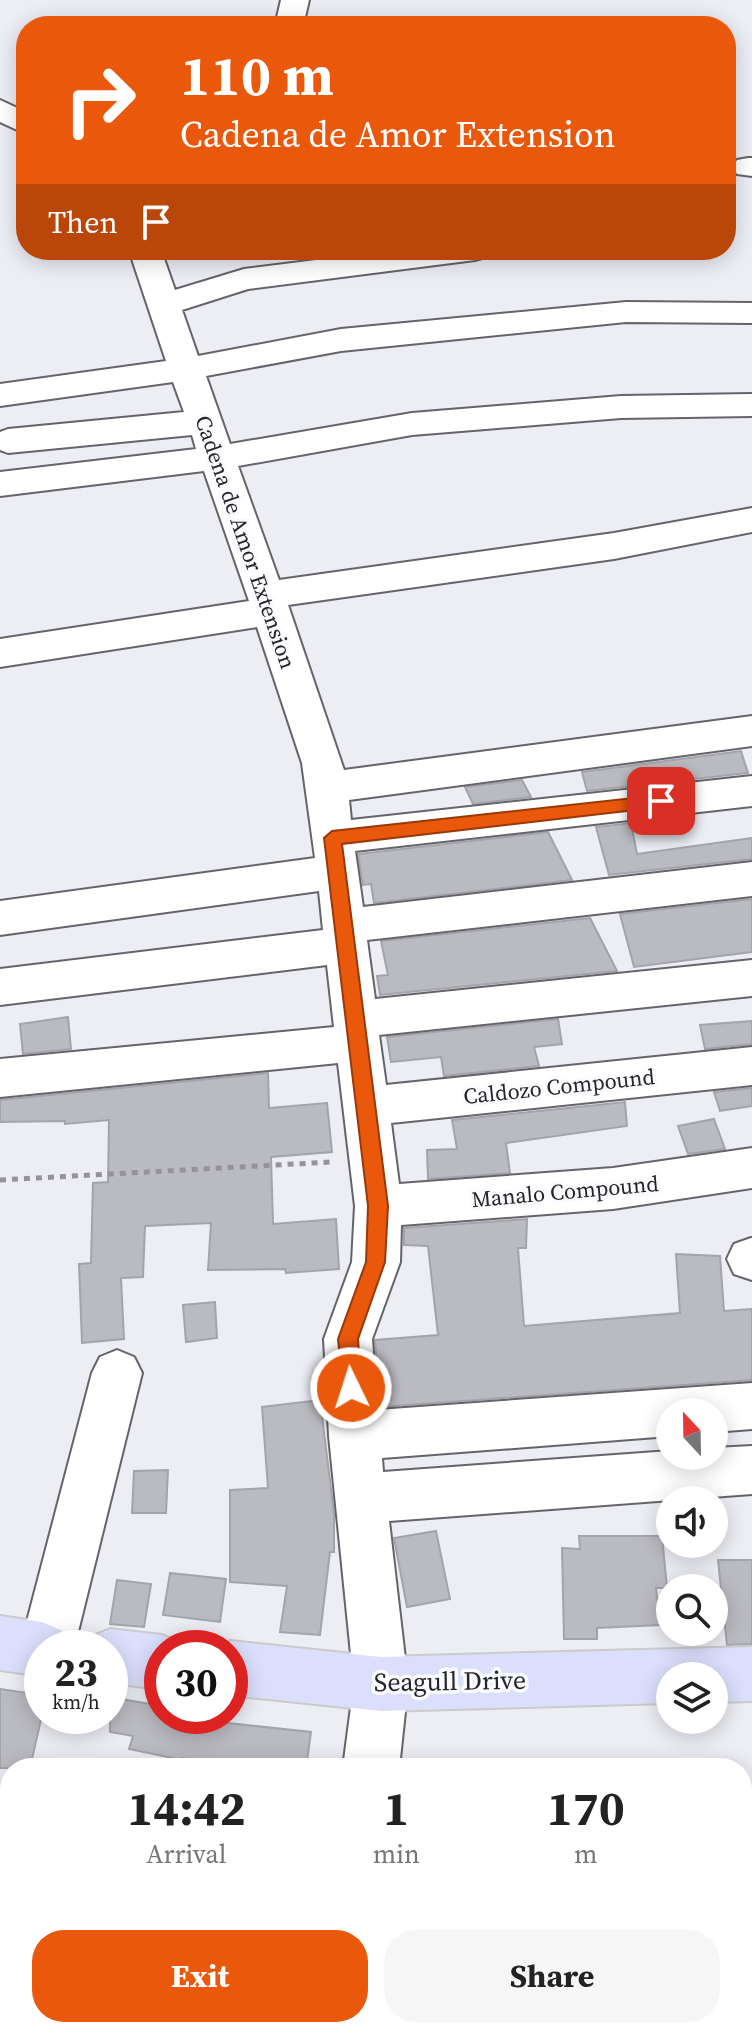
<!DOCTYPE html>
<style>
:root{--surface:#fff;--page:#f6f6f6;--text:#222;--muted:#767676;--accent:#ea580c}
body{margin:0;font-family:"Source Serif 4",serif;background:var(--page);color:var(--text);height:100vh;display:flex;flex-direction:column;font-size:30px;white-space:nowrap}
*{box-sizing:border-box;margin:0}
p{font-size:26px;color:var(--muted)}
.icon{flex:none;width:44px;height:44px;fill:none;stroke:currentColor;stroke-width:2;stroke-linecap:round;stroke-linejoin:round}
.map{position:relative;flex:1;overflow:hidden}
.details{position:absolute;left:0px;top:1758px;width:752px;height:280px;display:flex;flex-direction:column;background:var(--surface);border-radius:32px 32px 0 0;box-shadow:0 4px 20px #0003}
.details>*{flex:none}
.hud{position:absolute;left:16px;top:16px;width:720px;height:244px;border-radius:32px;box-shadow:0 4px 20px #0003;background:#ea580c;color:#fff;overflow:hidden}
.needle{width:52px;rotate:338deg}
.fabs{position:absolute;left:656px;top:1398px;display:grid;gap:16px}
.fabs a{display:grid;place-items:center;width:72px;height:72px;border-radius:50%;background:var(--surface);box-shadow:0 4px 20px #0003;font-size:40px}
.speed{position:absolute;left:24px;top:1630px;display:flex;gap:16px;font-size:40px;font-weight:700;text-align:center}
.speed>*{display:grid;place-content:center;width:104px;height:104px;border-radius:50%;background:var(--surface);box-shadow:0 4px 20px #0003;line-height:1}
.speed small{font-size:20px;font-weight:400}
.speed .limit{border:12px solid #d22;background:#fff;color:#111}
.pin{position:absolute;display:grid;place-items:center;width:68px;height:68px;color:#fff;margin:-34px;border-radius:16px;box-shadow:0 4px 12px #0006}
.me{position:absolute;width:88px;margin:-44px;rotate:356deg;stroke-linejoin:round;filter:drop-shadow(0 0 6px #0008)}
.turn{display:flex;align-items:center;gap:28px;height:168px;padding:0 32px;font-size:36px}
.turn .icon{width:104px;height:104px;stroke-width:2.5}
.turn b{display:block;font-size:56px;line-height:68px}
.then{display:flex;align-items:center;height:76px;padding:0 32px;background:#0003;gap:16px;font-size:30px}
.eta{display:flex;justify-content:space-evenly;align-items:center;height:136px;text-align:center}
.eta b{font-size:48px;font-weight:700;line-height:56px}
.cta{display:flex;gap:16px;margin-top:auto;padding:16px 32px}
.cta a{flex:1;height:92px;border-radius:32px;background:var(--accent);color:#fff;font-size:32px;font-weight:700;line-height:92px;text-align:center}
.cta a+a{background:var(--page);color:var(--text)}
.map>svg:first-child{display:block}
</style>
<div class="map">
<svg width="752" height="2038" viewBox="0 0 752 2038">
<rect width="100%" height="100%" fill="#edeef4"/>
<!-- building -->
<path fill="#babac1" stroke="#a3a4aa" stroke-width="2" d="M741,751L748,773L587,791L582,772Z
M522,780L531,797L473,804L465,787Z
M631,823L637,854L752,838V859L609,875L596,827Z
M548,832L572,880L374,903L371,884L363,885L358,854Z
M752,899V952L634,967L620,914Z
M590,918L617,971L380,995L377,976L388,975L381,941Z
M68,1017L71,1049L23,1054L20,1024Z
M558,1019L562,1044L534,1047L539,1066L444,1076L441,1057L391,1062L387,1037Z
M752,1021V1044L705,1049L700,1025Z
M268,1073L269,1108L327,1103L332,1152L271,1157L273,1224L336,1219L339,1269L286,1273L285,1269L208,1270L211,1223L145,1226L143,1277L121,1278L124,1339L82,1343L79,1264L91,1263L93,1183L108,1182L109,1120L65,1124V1121L0,1122V1100Z
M752,1088V1106L720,1111L714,1092Z
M625,1102L627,1126L506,1143L510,1173L428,1179L427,1150L457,1149L452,1120Z
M714,1119L725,1149L688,1154L678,1126Z
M527,1219L526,1248H518L524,1326L680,1313L676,1254L720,1256L724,1311L752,1309V1380L380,1407L375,1340L438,1335L428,1246L404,1245V1228Z
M215,1302L217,1338L186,1342L183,1305Z
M320,1400L334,1513V1552H330L320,1635L280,1632L287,1586L230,1582V1490L268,1488L262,1407Z
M168,1470L166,1513H132L134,1471Z
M436,1531L450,1599L407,1607L394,1538Z
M579,1536H662L667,1588H656L660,1625L597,1628V1639H564L562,1548L580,1549Z
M718,1560H752V1644L727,1645Z
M170,1573L226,1579L220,1622L163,1615Z
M117,1580L151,1584L144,1627L110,1624Z
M0,1689L42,1695V1715L30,1768H0Z
M110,1697L162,1706V1716L311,1732L306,1768H271L182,1758V1760L129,1749L133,1736L110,1732Z"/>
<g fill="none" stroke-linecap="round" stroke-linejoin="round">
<!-- minor casing -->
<g stroke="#64646a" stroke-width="4">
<path id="minor" d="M281,0H309L303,26H275Z
M0,100L26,112V134L0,122Z
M748,158H752V176L737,174L733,167L737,160Z
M129,250H161L175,290L244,269L396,250H491L486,257L475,260L248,289L182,310L198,356L341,329L626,302L752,303V323L626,322L341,351L206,376L230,444L412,413L621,396L752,394V416L621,418L412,435L238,466L279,580L614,533L752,508V532L614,559L288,605L344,770L752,716V746L349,800L351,820L752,776V806L355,851L363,907L752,862V896L367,940L375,999L752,960V996L379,1035L386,1085L752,1047V1085L391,1123L399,1184L613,1168L752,1148V1188L613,1209L401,1225L400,1262L372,1339L377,1410L752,1383V1429L714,1432V1412H670V1436L382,1458L383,1472L670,1451V1456H714V1448L752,1446V1494L389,1521L408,1684L399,1768H343L354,1684L329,1436L324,1339L352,1262L355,1206L338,1063L0,1097V1059L334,1027L327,965L0,1005V969L323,930L319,891L0,935V901L315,858L302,763L257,627L0,667V639L249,601L204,471L0,496V472L196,449L192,435L8,453L0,450V432L8,429L184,412L173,382L0,406V384L166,361Z
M751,1238H752V1280L734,1274L727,1259L734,1244Z
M117,1350L134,1357L142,1373L74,1648H42V1673L28,1667L20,1648L92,1373L100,1357Z
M310,2028H370L368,2038H308Z"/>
</g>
<!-- major casing -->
<g stroke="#cbcbcb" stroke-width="4">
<path id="major" d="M0,1616L42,1622L61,1630L68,1648H42V1676L0,1670Z
M110,1629L162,1635L181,1643L183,1648H162V1689L110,1683V1648H86L91,1637Z
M230,1641L381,1657L752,1647V1701L714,1702V1676H670V1703L381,1711L230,1695V1648H213Z"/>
</g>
<!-- path -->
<path stroke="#939398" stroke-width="5" stroke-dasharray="6 6" stroke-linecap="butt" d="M0,1180L331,1162"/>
<!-- minor -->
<use href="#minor" fill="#fff" fill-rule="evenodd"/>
<!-- major -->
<use href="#major" fill="#dbdffc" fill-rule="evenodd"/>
</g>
<!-- route -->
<path fill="#ea580c" stroke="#983908" stroke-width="2" d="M661,795L669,801L661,807L342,844L388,1206L385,1262L358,1339L361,1388L358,1395L351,1398L344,1395L338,1339L366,1262L368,1206L324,838L332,831Z"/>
<g text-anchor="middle" stroke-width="7" stroke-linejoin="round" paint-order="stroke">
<!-- street labels -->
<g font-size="22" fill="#252528" stroke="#fafbff">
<text transform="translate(246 542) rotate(71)" y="8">Cadena de Amor Extension</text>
<text transform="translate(559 1086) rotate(-6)" y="8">Caldozo Compound</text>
<text transform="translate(565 1191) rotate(-5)" y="8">Manalo Compound</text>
</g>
<!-- near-street labels -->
<g font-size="26" fill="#252528" stroke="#fafbff">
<text transform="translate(450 1681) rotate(-1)" y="9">Seagull Drive</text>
</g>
</g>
</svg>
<div class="fabs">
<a><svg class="needle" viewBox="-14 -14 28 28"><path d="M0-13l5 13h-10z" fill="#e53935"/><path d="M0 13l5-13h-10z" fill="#767676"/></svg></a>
<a><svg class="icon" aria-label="sound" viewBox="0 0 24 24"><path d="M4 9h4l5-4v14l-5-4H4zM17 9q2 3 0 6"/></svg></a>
<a><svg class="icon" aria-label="search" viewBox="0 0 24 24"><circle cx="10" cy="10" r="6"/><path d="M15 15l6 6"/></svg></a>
<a><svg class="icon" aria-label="layers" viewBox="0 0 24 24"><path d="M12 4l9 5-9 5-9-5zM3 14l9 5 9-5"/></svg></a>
</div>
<div class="speed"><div>23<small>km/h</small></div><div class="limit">30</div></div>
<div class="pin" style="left:661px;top:801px;background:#d93025"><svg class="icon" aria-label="arrive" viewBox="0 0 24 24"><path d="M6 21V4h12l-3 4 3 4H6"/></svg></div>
<svg class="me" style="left:351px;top:1388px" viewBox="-20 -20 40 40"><circle r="17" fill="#ea580c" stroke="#fff" stroke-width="3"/><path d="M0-11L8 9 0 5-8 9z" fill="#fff"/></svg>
<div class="hud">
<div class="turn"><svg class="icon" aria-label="right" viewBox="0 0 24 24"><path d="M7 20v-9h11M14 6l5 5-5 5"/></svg><div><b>110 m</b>Cadena de Amor Extension</div></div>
<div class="then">Then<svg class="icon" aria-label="arrive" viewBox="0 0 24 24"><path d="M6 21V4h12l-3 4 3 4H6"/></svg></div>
</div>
<section class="details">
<div class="eta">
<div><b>14:42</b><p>Arrival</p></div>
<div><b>1</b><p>min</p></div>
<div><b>170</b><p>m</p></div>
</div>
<div class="cta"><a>Exit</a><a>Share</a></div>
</section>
</div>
